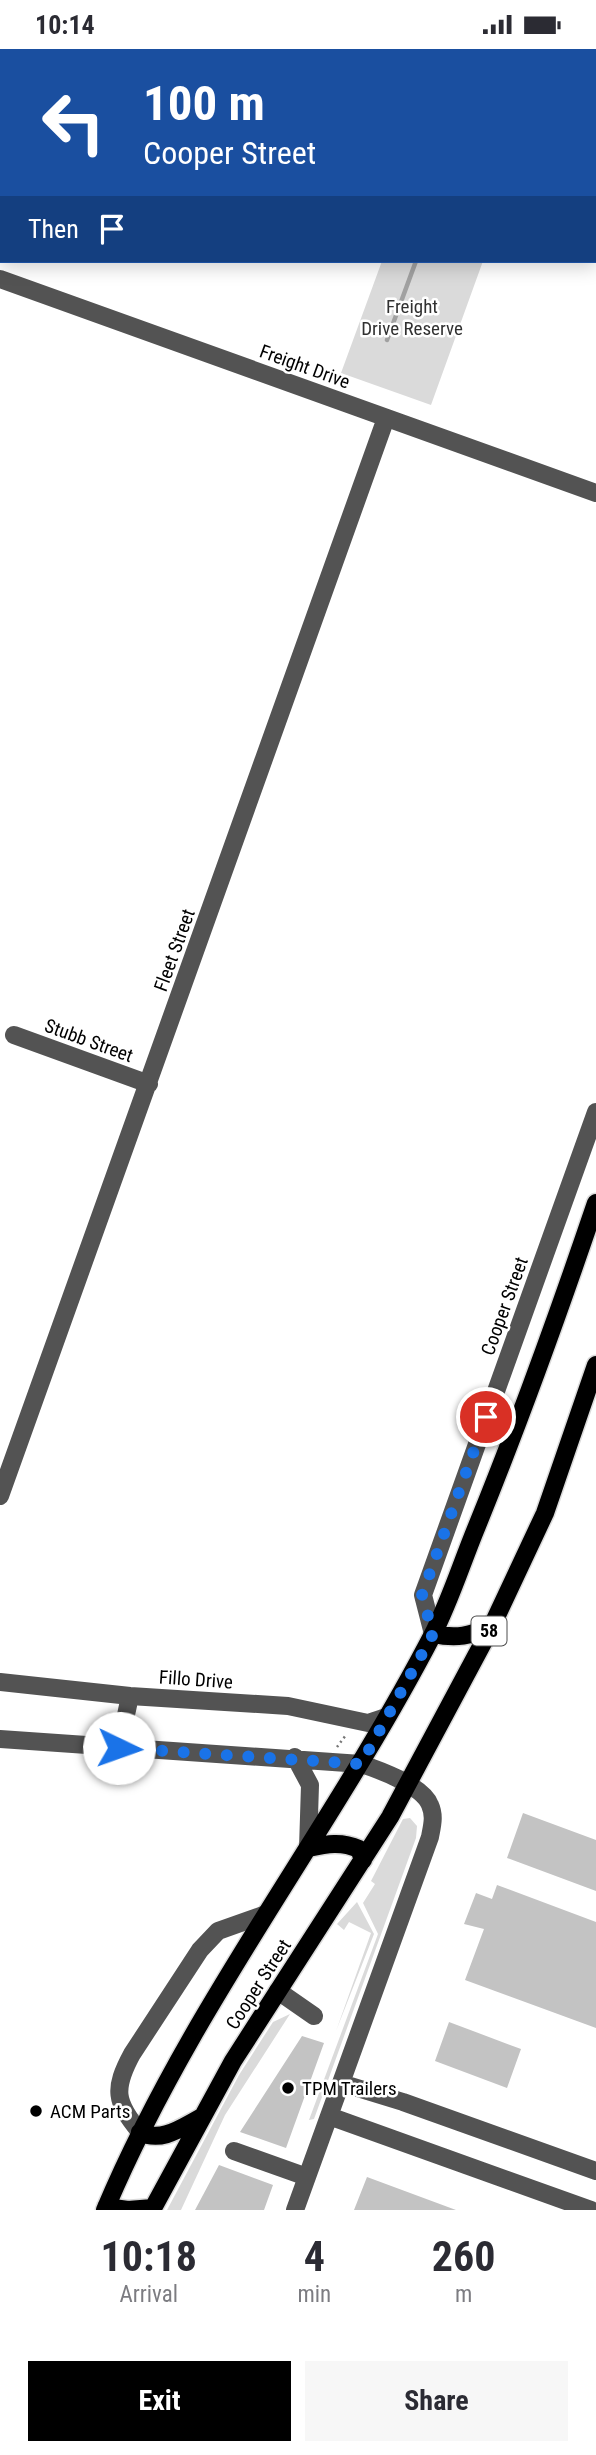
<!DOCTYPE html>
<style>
:root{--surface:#fff;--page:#f7f7f7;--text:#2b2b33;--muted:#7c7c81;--accent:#000}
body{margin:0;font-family:"Roboto Condensed",sans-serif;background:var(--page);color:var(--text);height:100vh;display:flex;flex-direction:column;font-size:26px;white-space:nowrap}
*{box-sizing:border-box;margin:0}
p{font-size:23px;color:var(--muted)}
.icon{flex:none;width:38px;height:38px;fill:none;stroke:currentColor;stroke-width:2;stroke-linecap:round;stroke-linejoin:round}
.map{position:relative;height:2161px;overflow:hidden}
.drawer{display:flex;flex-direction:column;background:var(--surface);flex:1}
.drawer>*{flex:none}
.guide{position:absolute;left:0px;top:0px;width:597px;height:214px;box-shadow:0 4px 18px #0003;background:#1a4fa0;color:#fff;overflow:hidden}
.pin{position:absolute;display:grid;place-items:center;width:60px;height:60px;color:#fff;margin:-30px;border:4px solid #fff;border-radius:50%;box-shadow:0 2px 7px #0007}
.me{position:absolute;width:77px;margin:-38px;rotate:93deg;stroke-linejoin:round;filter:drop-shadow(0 0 5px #0008)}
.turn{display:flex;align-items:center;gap:24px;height:147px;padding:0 28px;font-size:32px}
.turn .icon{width:91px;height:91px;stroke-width:2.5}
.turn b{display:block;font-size:49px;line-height:60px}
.then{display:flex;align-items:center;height:66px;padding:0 28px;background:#0003;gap:14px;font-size:26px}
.eta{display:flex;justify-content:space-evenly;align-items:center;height:119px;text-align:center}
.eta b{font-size:42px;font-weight:700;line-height:49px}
.primary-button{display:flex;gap:14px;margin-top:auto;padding:14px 28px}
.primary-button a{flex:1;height:80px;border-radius:0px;background:var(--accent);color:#fff;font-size:28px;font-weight:700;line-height:80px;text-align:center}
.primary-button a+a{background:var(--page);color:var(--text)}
.status{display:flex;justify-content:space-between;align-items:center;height:49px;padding:0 35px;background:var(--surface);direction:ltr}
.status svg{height:19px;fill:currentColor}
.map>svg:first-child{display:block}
</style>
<div class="status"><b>10:14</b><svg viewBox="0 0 49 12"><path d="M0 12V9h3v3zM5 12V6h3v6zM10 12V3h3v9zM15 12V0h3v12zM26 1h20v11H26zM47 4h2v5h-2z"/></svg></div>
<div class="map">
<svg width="596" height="2161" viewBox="0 0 596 2161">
<rect width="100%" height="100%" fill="#fff"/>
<!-- green -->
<path fill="#dadada" d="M382,212H483L431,356L341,324Z
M410,1769L417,1777L416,1789L314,2070L309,2071L378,1885L363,1854L375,1835L371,1832L403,1770Z
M357,1853L374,1885L336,1982L371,1884L349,1873L344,1881L337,1875Z
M290,1965L225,2066L181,2161H167L239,2026L273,1973Z"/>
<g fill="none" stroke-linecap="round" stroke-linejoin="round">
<!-- stream -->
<path stroke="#a1a1a1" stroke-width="4.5" d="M592,2L594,0
M387,291L416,212"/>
</g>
<!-- building -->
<path fill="#c3c3c3" d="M523,1764L596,1791V1842L507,1809Z
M497,1836L596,1873V1979L465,1931L484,1880L464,1875L476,1844L492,1850Z
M449,1973L521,2000L507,2039L435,2012Z
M302,1987L324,1994L286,2099L240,2083Z
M219,2116L273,2136L264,2161H195Z
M367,2128L456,2161H354Z"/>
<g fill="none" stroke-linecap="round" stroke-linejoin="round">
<!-- major casing -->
<g stroke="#dbdbdb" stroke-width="21">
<path id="major" d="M433,1585C457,1590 470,1587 492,1577
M308,1799C327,1795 341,1792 359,1800L363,1811
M140,2083C161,2094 181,2079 200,2069
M106,2158L128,2161L153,2159
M105,2161C191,1957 330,1783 432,1587C450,1552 462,1513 477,1477C520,1371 559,1263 596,1154
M152,2161L233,2012L390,1768L492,1577L545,1464L596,1316"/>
</g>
<!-- path -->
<path stroke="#757575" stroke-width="2.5" stroke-dasharray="2 3.5" stroke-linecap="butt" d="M337,1698L346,1686"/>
<!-- minor -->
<path stroke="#535353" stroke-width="18" d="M0,230L596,444
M14,986L149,1035
M0,1447L386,369
M433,1585L423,1546L596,1063
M0,1633L130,1647L288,1657L368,1674L386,1668
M0,1690L361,1715C380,1721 423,1737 430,1756C435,1767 432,1777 430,1788L295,2161
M119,1699L130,1647
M295,1708L310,1736L308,1799
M278,1942L314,1967
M341,2034L403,2053L596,2122
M329,2067L591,2161
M140,2083C115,2053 113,2040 132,2005L200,1901L218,1882L266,1865
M234,2102L307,2128"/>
<!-- major -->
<use href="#major" stroke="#000" stroke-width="18"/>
</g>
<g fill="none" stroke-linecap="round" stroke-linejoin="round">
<!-- route -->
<path stroke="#1a73e8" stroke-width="12" stroke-dasharray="0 21.6" d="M119,1699L361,1715L433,1585L422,1546L486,1368"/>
</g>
<!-- markers -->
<g fill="#000" stroke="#fff" stroke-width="2.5">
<circle cx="288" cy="2039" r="7"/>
<circle cx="36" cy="2062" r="7"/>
</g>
<g text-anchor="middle" stroke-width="5" stroke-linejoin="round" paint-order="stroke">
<!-- shield labels -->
<rect fill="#fff" stroke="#4c4c4c" stroke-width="2" x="471.5" y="1567.5" width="35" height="29" rx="5"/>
<g font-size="18" font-weight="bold" fill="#000">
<text x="489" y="1588">58</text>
</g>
<!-- park labels -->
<g font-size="19" fill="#313131" stroke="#fff">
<text x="412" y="264">Freight<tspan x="412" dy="22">Drive Reserve</tspan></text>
</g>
<!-- street labels -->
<g font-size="19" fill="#000" stroke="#fff">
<text transform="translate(305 317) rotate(20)" y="7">Freight Drive</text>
<text transform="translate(174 901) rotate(-70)" y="7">Fleet Street</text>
<text transform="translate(89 991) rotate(20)" y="7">Stubb Street</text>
<text transform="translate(504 1257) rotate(-70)" y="7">Cooper Street</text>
<text transform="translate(196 1630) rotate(4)" y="7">Fillo Drive</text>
<text transform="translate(258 1935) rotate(-57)" y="7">Cooper Street</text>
</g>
<!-- poi labels -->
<g font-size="19" fill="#000" stroke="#fff" text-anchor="start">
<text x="302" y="2046">TPM Trailers</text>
<text x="50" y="2069">ACM Parts</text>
</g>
</g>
</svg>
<div class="pin" style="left:486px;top:1368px;background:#d93025"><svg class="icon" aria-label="arrive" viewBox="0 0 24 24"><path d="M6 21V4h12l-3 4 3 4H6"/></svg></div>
<svg class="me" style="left:119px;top:1699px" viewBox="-20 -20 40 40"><circle r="19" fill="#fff"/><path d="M0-13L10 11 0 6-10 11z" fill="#1a73e8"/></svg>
<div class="guide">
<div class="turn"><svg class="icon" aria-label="left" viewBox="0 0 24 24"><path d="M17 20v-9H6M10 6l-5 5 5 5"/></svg><div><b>100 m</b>Cooper Street</div></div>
<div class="then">Then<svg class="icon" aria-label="arrive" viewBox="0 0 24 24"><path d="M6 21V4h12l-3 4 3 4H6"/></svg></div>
</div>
</div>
<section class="drawer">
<div class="eta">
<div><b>10:18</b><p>Arrival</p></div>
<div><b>4</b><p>min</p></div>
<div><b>260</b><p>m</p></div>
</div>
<div class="primary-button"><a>Exit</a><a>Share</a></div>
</section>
